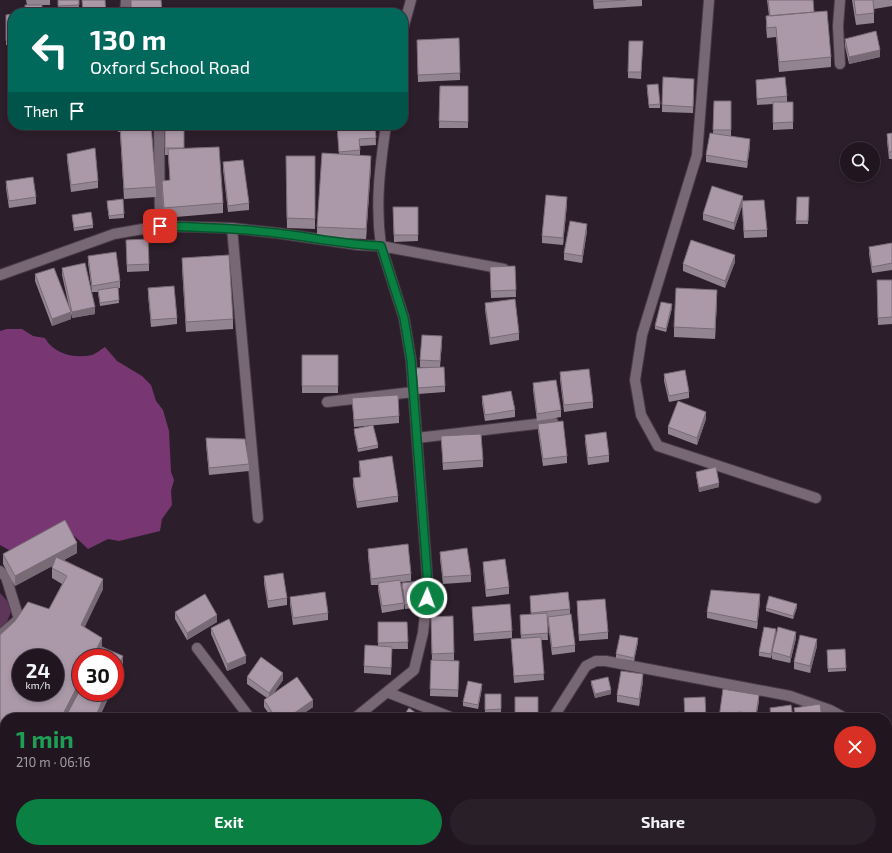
<!DOCTYPE html>
<meta charset="utf-8">
<style>
:root{--surface:#211620;--page:#291f29;--text:#f1f3f6;--muted:#a29fa5;--line:#3e353e;--accent:#0b8043}
body{margin:0;font-family:"Exo 2",sans-serif;background:var(--page);color:var(--text);height:100vh;display:flex;flex-direction:column;font-size:15px;white-space:nowrap}
*{box-sizing:border-box;margin:0}
p{font-size:13px;color:var(--muted)}
.icon{flex:none;width:22px;height:22px;fill:none;stroke:currentColor;stroke-width:2;stroke-linecap:round;stroke-linejoin:round}
.map{position:relative;flex:1;overflow:hidden}
.drawer{position:absolute;left:0px;top:713px;width:892px;height:140px;display:flex;flex-direction:column;background:var(--surface);border-radius:16px 16px 0 0;box-shadow:0 2px 6px #0003,0 0 0 1px var(--line)}
.drawer>*{flex:none}
.hud{position:absolute;left:8px;top:8px;width:400px;height:122px;border-radius:16px;box-shadow:0 2px 6px #0003,0 0 0 1px var(--line);background:#00695c;color:#fff;overflow:hidden}
.controls{position:absolute;left:840px;top:142px;display:grid;gap:8px}
.controls a{display:grid;place-items:center;width:40px;height:40px;border-radius:50%;background:var(--surface);box-shadow:0 2px 6px #0003,0 0 0 1px var(--line);font-size:20px}
.speed{position:absolute;left:12px;top:649px;display:flex;gap:8px;font-size:20px;font-weight:700;text-align:center}
.speed>*{display:grid;place-content:center;width:52px;height:52px;border-radius:50%;background:var(--surface);box-shadow:0 2px 6px #0003,0 0 0 1px var(--line);line-height:1}
.speed small{font-size:10px;font-weight:400}
.speed .limit{border:6px solid #d22;background:#fff;color:#111}
.pin{position:absolute;display:grid;place-items:center;width:34px;height:34px;color:#fff;margin:-17px;border-radius:8px;box-shadow:0 2px 6px #0006}
.me{position:absolute;width:44px;margin:-22px;rotate:2deg;stroke-linejoin:round;filter:drop-shadow(0 0 3px #0008)}
.turn{display:flex;align-items:center;gap:14px;height:84px;padding:0 16px;font-size:18px}
.turn .icon{width:52px;height:52px;stroke-width:2.5}
.turn b{display:block;font-size:28px;line-height:34px}
.then{display:flex;align-items:center;height:38px;padding:0 16px;background:#0003;gap:8px;font-size:15px}
.round{display:grid;place-items:center;flex:none;width:42px;height:42px;border-radius:21px;background:var(--page)}
.headline{display:flex;align-items:center;justify-content:space-between;height:68px;padding:0 16px}
h1{font-size:24px;font-weight:700;line-height:30px;color:#1e9e55}
.cta{display:flex;gap:8px;margin-top:auto;padding:8px 16px}
.cta a{flex:1;height:46px;border-radius:24px;background:var(--accent);color:#fff;font-size:16px;font-weight:700;line-height:46px;text-align:center}
.cta a+a{background:var(--page);color:var(--text)}
.map>svg:first-child{display:block}
</style>
<div class="map">
<svg width="892" height="853" viewBox="0 0 892 853">
<rect width="100%" height="100%" fill="#2c1e2a"/>
<!-- green -->
<path fill="#5d3659" d="M0,593L13,607L4,629L0,633Z"/>
<!-- water -->
<path fill="#783773" d="M7,329H22L33,336L45,338C54,354 74,359 92,355C96,354 101,349 105,347L117,361L142,376L151,385L156,401L163,410L169,431L171,472L174,480L171,491L172,505L162,519L160,531L119,541L108,539L88,549L65,527L9,550L0,545V331Z"/>
<g fill="none" stroke-linecap="round" stroke-linejoin="round">
<!-- minor casing -->
<g stroke="#483b47" stroke-width="12">
<path id="minor" d="M709,0L697,155L642,335L635,380L641,415L658,446L816,498
M840,0L838,26L840,64
M125,13L126,0
M403,29L411,0
M159,125L160,226
M232,228L258,518
M0,275L114,234L160,226L232,228L277,233L359,245L381,246C375,204 380,166 386,125
M327,402L413,392
M417,438L553,422
M0,571L6,577L19,619L0,635
M197,648L250,718
M389,693L453,718
M355,718L414,670L423,633L428,586L411,360L404,318L381,246L504,269
M553,718L586,666L596,661H606L790,696L830,710L845,718
M887,738L892,740
M594,848L599,851
M807,848L808,853
M255,853L257,848"/>
</g>
<!-- minor -->
<use href="#minor" stroke="#786775" stroke-width="10"/>
</g>
<!-- wall -->
<path fill="#938491" fill-rule="evenodd" d="M26,0H50V5H27Z
M58,0H79V11L58,13Z
M161,0L162,13H131Z
M593,0H642V6L594,9Z
M767,0H813L814,12L831,57V67L779,72L776,37L767,38L766,26V16H769Z
M852,0H892V6L874,9V23L856,25Z
M13,14V45H6V15Z
M459,38L460,80L418,82L417,46Z
M845,39L880,57L849,64L845,46Z
M643,41L641,79L628,78V72Z
M756,80L787,96V102H793V129L773,130V104L757,105Z
M440,86H468V128H439Z
M694,86L693,113L662,112V105Z
M647,89L660,104V108H649Z
M714,101H731V136L750,146L747,168L706,162V155L713,133Z
M118,125H151L156,187V197L124,199L120,132H118Z
M165,125H184V148L223,203V213L164,218L162,191V181H170L168,155H165Z
M337,125H375L376,145L360,146V155L371,166L366,239L317,237V227L339,154Z
M892,133V159H889L887,141V134Z
M67,154L98,181V188L71,192L67,160Z
M286,156H315V229L287,228Z
M223,162L249,203V210L228,212L223,169Z
M6,181L36,197V204L9,208L6,188Z
M809,197L808,224H796V221Z
M743,201L767,230V237L744,238L742,206L734,230L703,220V214Z
M107,204L124,214V218L109,219Z
M567,204L563,245L542,243V236Z
M393,207H418V241L394,242Z
M72,215L93,225V228L74,231Z
M587,231L582,263L564,260V253Z
M126,240L149,264V271L127,272Z
M892,243V270L872,273L869,254V247Z
M88,256L120,281V288H118L119,303L100,306L98,292H92L88,263Z
M182,258L233,319V329L186,332L182,268Z
M735,262L725,288L683,271V264Z
M515,266L516,297L491,298L490,267Z
M62,268L95,314L72,318L71,313V319L52,326L35,281V274L70,311L62,275Z
M877,280H892V324L878,325Z
M148,288L177,318V324L151,327L148,295Z
M717,300L715,339L674,337V327Z
M485,303L519,333V340L490,345L485,310Z
M672,308L666,332L655,329V326Z
M442,343L440,367L445,386V392L418,394L416,368H430L420,367V360Z
M302,355H338V393H302Z
M560,372L593,402V408L564,412L560,379Z
M664,374L689,392V398L669,402L664,381Z
M533,383L561,410V417L537,421L533,390Z
M482,396L515,410V417L485,421L482,403Z
M352,398L399,416V423L354,427Z
M706,419L697,445L668,434V427Z
M538,424L567,456V463L543,466L538,431Z
M354,429L378,445V448L358,452L354,433Z
M585,435L609,455V462L588,465L585,442Z
M441,436L483,460V467L443,470Z
M206,438L249,464V471L209,475L206,444Z
M359,461L398,496V502L357,508L353,485V478L360,477L359,468Z
M696,472L719,487L699,492L696,475Z
M65,520L77,543V553L64,560L103,579V589L84,627L102,638V648L123,656V666L115,683V658H81V692H111L99,718H5V751L0,749V635L15,621L28,602L49,609L62,584L52,578V566L15,586L3,564V554ZM21,658H55V692H21Z
M368,549L411,574V581L401,582L404,603V609L382,613L378,590V585H371L368,556Z
M440,552L471,575V582L443,584L440,559Z
M483,562L509,587V594L486,597L483,569Z
M264,576L287,598V605L268,608L264,583Z
M402,583L421,603V607L405,609Z
M530,596L570,609V614L575,645V652L552,655L548,624V618H547L548,640H541L544,680L514,683L511,639H521L520,615L531,614Z
M290,597L328,613V620L293,625L290,604Z
M577,601L608,632V639L579,641Z
M760,601L757,629L707,618V612Z
M472,607L512,631V638L474,641Z
M797,607L793,619L766,611V608Z
M175,612L217,622L187,640L175,619Z
M378,622H407L408,649H392L391,675L364,673V666L378,646Z
M431,624L454,653V660H445L459,661L458,697L430,696L431,660H432Z
M211,628L246,663L227,671L211,634Z
M776,633L773,647L796,638L790,663L772,659V654L771,658L759,656V652Z
M638,642L634,661L616,658V654Z
M817,646L810,673L794,669V662Z
M827,653L846,668V671L828,672Z
M247,677L283,680L273,694L313,707L297,718H272L264,707V700L267,698L247,684Z
M591,681L611,694L595,698L591,684Z
M643,681L639,706L617,702V695Z
M482,688L478,709L463,706V702Z
M485,694H501V713H485Z
M759,701L756,718H719Z
M747,848H769V853H747Z"/>
<!-- shaded-wall -->
<path fill="#786b76" d="M880,50V57L849,64V57Z
M750,139V146L747,168V162Z
M371,156V166L366,239V229Z
M743,196V202L742,201V206L734,230V223Z
M567,197V204L563,245V238Z
M587,224V231L582,263V256Z
M735,255V262L725,288V281Z
M717,290V300L715,339V329Z
M672,304V308L666,332V329Z
M95,307V314L72,318V312Z
M71,312V319L52,326V319Z
M706,412V419L697,445V438Z
M719,483V487L699,492V488Z
M77,543V553L15,586V576Z
M103,579V589L81,635V625Z
M760,594V601L757,629V622Z
M797,604V607L793,619V616Z
M217,615V622L187,640V633Z
M776,629V633L771,658V654Z
M796,632V638L790,663V657Z
M102,638V648L97,658H92Z
M638,638V642L634,661V658Z
M817,639V646L810,673V666Z
M123,656V666L115,683V673Z
M246,656V663L227,671V664Z
M283,673V680L269,699V693Z
M643,674V681L639,706V699Z
M81,679V689L66,718H61Z
M482,684V688L478,709V705Z
M611,690V694L595,698V694Z
M106,692H111L99,718H95Z
M759,695V701L756,718V714Z
M313,700V707L297,718H287Z
M204,848H207L205,853H202Z"/>
<!-- building -->
<path fill="#ab99a9" stroke="#786b76" fill-rule="evenodd" d="M58,0H79V5L58,6Z
M82,0H105L106,13H83Z
M131,0H161L162,11L137,13H141H131Z
M594,0H626L594,2Z
M768,0H813L814,12L770,16Z
M854,0H873L874,13L856,15Z
M25,5H42V13H25Z
M197,8H221V13H197Z
M827,11L831,57L779,62L776,27L767,28L766,16Z
M13,14V41H6V15Z
M876,31L880,50L849,57L845,39Z
M459,38L460,73L418,75L417,40Z
M629,41H643L641,72H628Z
M663,77L694,79L693,107L662,105Z
M785,77L787,96L757,99L756,80Z
M658,84L660,104L649,105L647,85Z
M440,86H468V122L439,121Z
M714,101H731V130H713Z
M773,102H793V122L773,123Z
M120,125H151L156,187L124,189Z
M165,125H184V148H165Z
M337,125H375L376,138L359,139L360,150L339,152Z
M710,133L750,139L747,162L706,155Z
M892,133V152H889L887,134Z
M219,147L223,203L164,208L162,181L170,180L168,149Z
M95,148L98,181L71,185L67,154Z
M322,153L371,156L366,229L317,227Z
M286,156H315V219L287,218Z
M243,160L249,203L228,206L223,162Z
M33,177L36,197L9,201L6,181Z
M712,186L743,196L734,223L703,214Z
M546,195L567,197L563,238L542,236Z
M797,197H809L808,221H796Z
M123,199L124,214L109,216L107,201Z
M764,200L767,230L744,231L742,201Z
M393,207H418V235H394Z
M91,212L93,225L74,228L72,215Z
M570,221L587,224L582,256L564,253Z
M148,239L149,264L127,265L126,240Z
M691,240L735,255L725,281L683,264Z
M892,243V263L872,267L869,247Z
M116,252L120,281L92,286L88,256Z
M229,255L233,319L186,322L182,258Z
M85,263L95,307L72,312L62,268Z
M515,266L516,290L491,291L490,267Z
M54,268L71,312L52,319L35,274Z
M877,280H892V317L878,318Z
M174,286L177,318L151,320L148,288Z
M118,287L119,300L100,303L98,290Z
M676,288L717,290L715,329L674,327Z
M515,299L519,333L490,338L485,303Z
M661,302L672,304L666,329L655,326Z
M422,335L442,336L440,361L420,360Z
M302,355H338V386H302Z
M444,367L445,386L418,388L416,368Z
M589,369L593,402L564,405L560,372Z
M685,370L689,392L669,396L664,374Z
M556,380L561,410L537,414L533,383Z
M511,391L515,410L485,415L482,396Z
M398,395L399,416L354,420L352,398Z
M678,401L706,412L697,438L668,427Z
M563,421L567,456L543,459L538,424Z
M373,425L378,445L358,449L354,429Z
M606,432L609,455L588,458L585,435Z
M481,434L483,460L443,463L441,436Z
M206,438L245,439L249,464L209,468Z
M392,456L398,496L357,502L353,478L361,477L359,461Z
M716,467L719,483L699,488L696,472Z
M65,520L77,543L15,576L3,554Z
M408,544L411,574L371,579L368,549Z
M467,548L471,575L443,577L440,552Z
M56,557L103,579L81,625L102,638L92,658H81V679L61,718H5V741L0,739V635L15,621L28,602L49,609L67,576L52,568ZM21,658H55V692H21Z
M505,559L509,587L486,590L483,562Z
M283,573L287,598L268,601L264,576Z
M400,580L404,603L382,606L378,583Z
M419,581L421,603L405,605L402,583Z
M711,590L760,594L757,622L707,612Z
M325,592L328,613L293,618L290,597Z
M568,592L570,609L531,613L530,596Z
M205,594L217,615L187,633L175,612Z
M769,596L797,604L793,616L766,608Z
M605,599L608,632L579,635L577,601Z
M510,604L512,631L474,634L472,607Z
M547,613L548,633L521,635L520,615Z
M571,614L575,645L552,648L548,617Z
M453,616L454,653L432,654L431,617Z
M229,619L246,656L227,664L211,628Z
M378,622H407L408,642L378,643Z
M764,627L776,629L771,654L759,652Z
M778,627L796,632L790,657L772,652Z
M620,635L638,638L634,658L616,654Z
M800,635L817,639L810,666L794,662Z
M541,637L544,674L514,676L511,639Z
M365,645L392,647L391,668L364,666Z
M102,647L123,656L115,673V658H96Z
M845,649L846,668L828,669L827,650Z
M261,657L283,673L269,693L247,677Z
M431,660L459,661L458,690L430,689Z
M621,671L643,674L639,699L617,695Z
M297,677L313,700L287,718H276L264,700Z
M608,677L611,690L595,694L591,681Z
M468,681L482,684L478,705L463,702Z
M81,688V692H106L95,718H65Z
M723,689L759,695L756,714L739,712V718H719Z
M485,694H501V709L485,710Z
M515,697H538V718H515Z
M705,697L706,718H685L684,698Z
M820,704L822,718H796L794,708Z
M791,705L793,718H771L770,708Z
M409,708L423,718H402Z
M835,716L840,718H834Z
M93,848H125L124,853H92Z
M164,848H204L202,853H162Z"/>
<g fill="none" stroke-linecap="round" stroke-linejoin="round">
<!-- route casing -->
<g stroke="#07532c" stroke-width="10">
<path id="route" d="M160,226C199,227 237,228 276,233C311,237 345,245 381,246L404,318L411,360L428,586L427,598"/>
</g>
<!-- route -->
<use href="#route" stroke="#0b8043" stroke-width="7"/>
</g>
</svg>
<div class="controls">
<a><svg class="icon" aria-label="search" viewBox="0 0 24 24"><circle cx="10" cy="10" r="6"/><path d="M15 15l6 6"/></svg></a>
</div>
<div class="speed"><div>24<small>km/h</small></div><div class="limit">30</div></div>
<div class="pin" style="left:160px;top:226px;background:#d93025"><svg class="icon" aria-label="arrive" viewBox="0 0 24 24"><path d="M6 21V4h12l-3 4 3 4H6"/></svg></div>
<svg class="me" style="left:427px;top:598px" viewBox="-20 -20 40 40"><circle r="17" fill="#0b8043" stroke="#fff" stroke-width="3"/><path d="M0-11L8 9 0 5-8 9z" fill="#fff"/></svg>
<div class="hud">
<div class="turn"><svg class="icon" aria-label="left" viewBox="0 0 24 24"><path d="M17 20v-9H6M10 6l-5 5 5 5"/></svg><div><b>130 m</b>Oxford School Road</div></div>
<div class="then">Then<svg class="icon" aria-label="arrive" viewBox="0 0 24 24"><path d="M6 21V4h12l-3 4 3 4H6"/></svg></div>
</div>
<section class="drawer">
<div class="headline"><div><h1>1 min</h1><p>210 m · 06:16</p></div><a class="round" style="background:#d93025;color:#fff"><svg class="icon" aria-label="close" viewBox="0 0 24 24"><path d="M6 6l12 12M18 6L6 18"/></svg></a></div>
<div class="cta"><a>Exit</a><a>Share</a></div>
</section>
</div>
